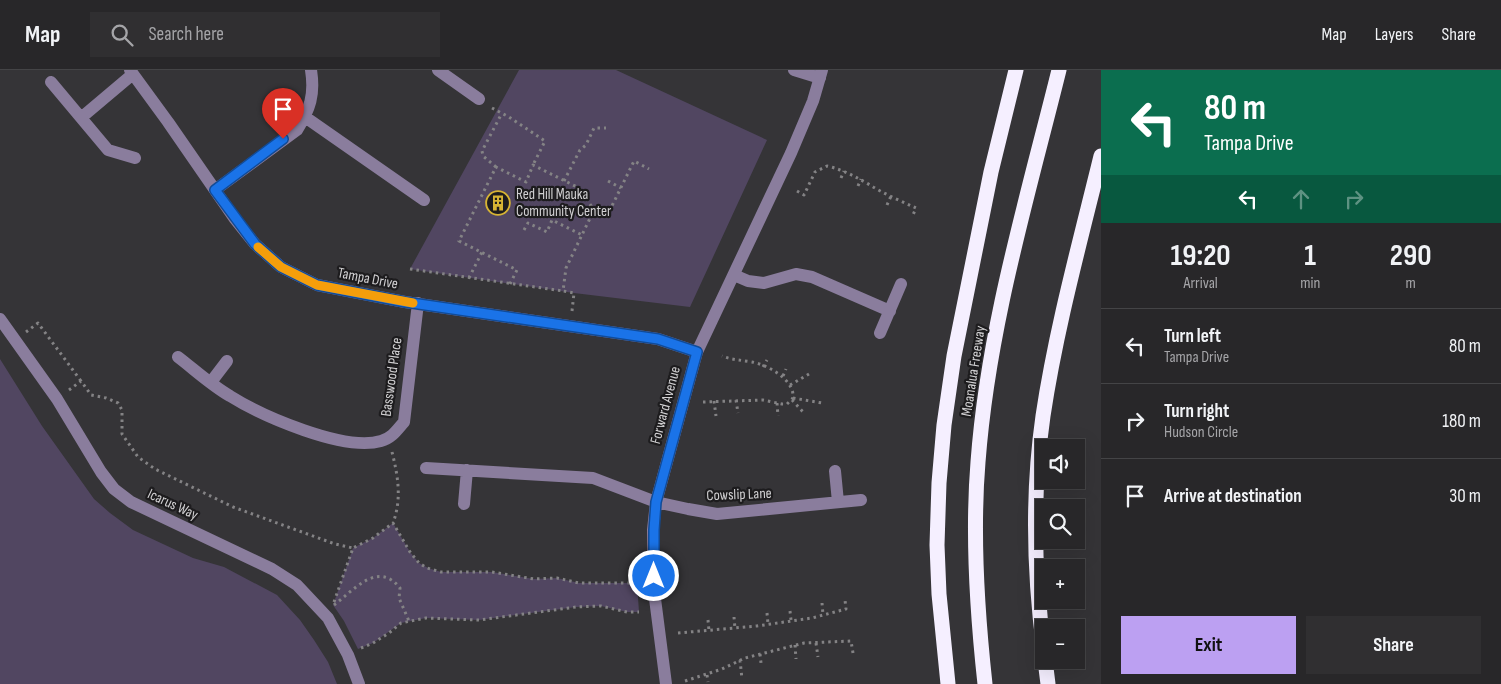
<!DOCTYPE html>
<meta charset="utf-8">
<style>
:root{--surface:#282729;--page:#302f31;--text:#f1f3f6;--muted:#a5a5a8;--line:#444446;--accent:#bca0f2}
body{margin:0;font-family:"Sofia Sans Condensed",sans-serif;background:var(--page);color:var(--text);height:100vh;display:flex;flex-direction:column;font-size:19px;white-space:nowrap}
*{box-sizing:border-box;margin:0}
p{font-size:16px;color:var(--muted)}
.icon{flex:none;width:28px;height:28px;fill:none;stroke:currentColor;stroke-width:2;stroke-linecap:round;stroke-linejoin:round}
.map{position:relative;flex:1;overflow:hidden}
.side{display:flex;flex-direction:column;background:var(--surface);width:400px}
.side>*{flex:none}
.hud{background:#0b6e4f;color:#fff;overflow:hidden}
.tools{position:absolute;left:1035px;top:369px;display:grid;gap:10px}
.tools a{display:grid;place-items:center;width:50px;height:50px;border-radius:0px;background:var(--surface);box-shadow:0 5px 20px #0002,0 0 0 1px var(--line);font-size:25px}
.pin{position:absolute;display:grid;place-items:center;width:42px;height:42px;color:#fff;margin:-51px -21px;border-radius:50% 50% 50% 0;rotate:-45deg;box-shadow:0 0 5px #0007}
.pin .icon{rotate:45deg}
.me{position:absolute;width:55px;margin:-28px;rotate:0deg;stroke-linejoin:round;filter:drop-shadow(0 0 4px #0008)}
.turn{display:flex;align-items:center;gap:18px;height:105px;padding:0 20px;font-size:22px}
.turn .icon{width:65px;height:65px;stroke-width:2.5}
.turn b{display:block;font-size:35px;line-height:42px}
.lanes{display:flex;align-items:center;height:48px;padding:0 20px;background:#0003;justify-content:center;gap:25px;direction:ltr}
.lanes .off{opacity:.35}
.eta{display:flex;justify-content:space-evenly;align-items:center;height:85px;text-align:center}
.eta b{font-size:30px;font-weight:700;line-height:35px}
.action{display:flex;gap:10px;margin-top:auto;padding:10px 20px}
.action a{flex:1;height:58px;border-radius:0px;background:var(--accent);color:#111;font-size:20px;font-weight:700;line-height:58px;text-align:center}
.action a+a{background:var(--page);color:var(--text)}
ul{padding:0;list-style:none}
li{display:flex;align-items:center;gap:15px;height:75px;padding:0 20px;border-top:1px solid var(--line)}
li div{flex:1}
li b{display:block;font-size:19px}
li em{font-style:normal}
header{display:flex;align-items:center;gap:30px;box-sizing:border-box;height:70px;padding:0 25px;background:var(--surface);border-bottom:1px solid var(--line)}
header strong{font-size:24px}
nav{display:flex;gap:28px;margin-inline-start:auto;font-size:18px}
.search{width:350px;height:45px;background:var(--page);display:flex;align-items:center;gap:12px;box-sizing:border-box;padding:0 18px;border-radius:0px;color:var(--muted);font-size:19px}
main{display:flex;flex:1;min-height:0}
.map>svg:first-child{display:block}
</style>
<header>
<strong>Map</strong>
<div class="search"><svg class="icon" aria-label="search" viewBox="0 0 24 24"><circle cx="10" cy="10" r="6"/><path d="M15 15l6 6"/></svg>Search here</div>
<nav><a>Map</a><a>Layers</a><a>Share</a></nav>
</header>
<main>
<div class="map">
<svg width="1101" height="614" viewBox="0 0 1101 614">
<rect width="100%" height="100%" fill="#353437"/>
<!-- green -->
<path fill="#514661" d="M519,0H616L767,70L690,237L574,223L410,199Z
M0,289L42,356L94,429L110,443L133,460L193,488L224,497L277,525L300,550L314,570L328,592L337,614H0Z
M393,453L410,482L419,493L428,498L441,502H492L534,509L557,508L579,513H637L639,542H627L601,536L576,537L479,550L426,548L401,553L373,573L358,579L344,551L333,535L353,478L373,468Z"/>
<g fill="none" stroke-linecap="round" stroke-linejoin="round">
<!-- path -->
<path stroke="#848385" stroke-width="3" stroke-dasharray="2.5 4" stroke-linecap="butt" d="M492,38L509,47L545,71L533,95
M496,97L483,86L482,81L502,43
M841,108L844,101
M564,111L580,80L586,75L594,58H606
M608,111L621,118
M858,116L861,109
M797,121L804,125L815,102L827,96C844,100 856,107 870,115C884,124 901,131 916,138L912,147
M887,135L891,126
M524,160L528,153L547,162L552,150L582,165
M410,199L563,221
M469,208L482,182
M510,214L517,200L459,171L496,97L526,112L533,95L579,118L594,140
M572,241L574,223L563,221L566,198L594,140L607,146L634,91L649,99
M26,262L38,253L81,311
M763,297L767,290
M783,306L786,299
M790,315L809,304
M69,320L81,311L91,325L106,328L118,333L122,340V364L138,387L155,399L233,437L335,474L353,478
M793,328L822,333
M736,330L738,343
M792,330L804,343
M714,331L716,346
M703,332L763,330L782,334H787L793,328C795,310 768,295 752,292C741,290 732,290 722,286
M777,333L778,346
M392,382C398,406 402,429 393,453
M334,532L353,478L373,468L393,453L410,482L419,493L427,498L441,502H492L534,509L557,508L579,513H637
M822,533L823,545
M334,535C354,520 378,490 400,518L399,528L409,551
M790,541L791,550
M767,543L768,554
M734,547L735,559
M708,550L709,561
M678,563L757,556L812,548L846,539L845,530
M816,573L818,587
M795,575L796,589
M361,578L373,573L389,563L401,553L426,548L479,550L576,537L601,536L627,542H639
M760,584L761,593
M740,590L742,609
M707,605L708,612
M685,611L722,599L745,588L804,573L851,571L853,583"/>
<!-- minor -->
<path stroke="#8a7d9d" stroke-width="12" d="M130,0L168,52L235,149L255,174L281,197L317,215L405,232L658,269L697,282
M438,0L479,29
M794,0L820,8
M51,12L108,80L135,88
M82,47L133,4
M305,47L424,130
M215,120L297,60C310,39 315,25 311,0
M734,205L748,211L764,213L796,204L812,207L890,241
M0,249L57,329L101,402L114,419L131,432L272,499L297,515L328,548L348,585L359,614
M880,263L901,214
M178,287C195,300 211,315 230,326C262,346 344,382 381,371C392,368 397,360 404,352L418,233
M211,312L227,291
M426,398L593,408L656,432L688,439L717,444L861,430
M835,401L838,432
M464,434L467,400
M666,614L654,521L653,460L656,432L697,282L791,83L813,31L822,0"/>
<!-- highway -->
<path stroke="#f5efff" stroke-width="15" d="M1044,581C1034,504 1032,423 1043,346C1056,259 1080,172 1101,86
M1045,590L1048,614
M948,614L939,524L937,475L939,413L944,355L954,286L991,102L1016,0
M985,614C977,541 972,465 978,392C988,258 1027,129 1059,0"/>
</g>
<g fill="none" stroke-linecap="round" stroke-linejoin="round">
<!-- route casing -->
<g stroke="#114b97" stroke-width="12">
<path id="route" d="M283,69L215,120L255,174L281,197L317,215L405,232L658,269L697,282L656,432L654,460V506"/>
</g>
<!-- route -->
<use href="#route" stroke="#1a73e8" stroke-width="9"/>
<!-- slow -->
<path stroke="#f59e0b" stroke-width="9" d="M258,177L281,197L317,215L413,233"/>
</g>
<!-- icons -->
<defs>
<g id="building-ring" transform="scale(1.25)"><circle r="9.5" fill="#1d1c1e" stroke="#d7b434" stroke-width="1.5"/><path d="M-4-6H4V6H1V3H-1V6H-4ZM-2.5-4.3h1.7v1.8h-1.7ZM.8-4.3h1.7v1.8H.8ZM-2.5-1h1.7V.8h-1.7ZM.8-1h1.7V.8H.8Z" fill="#d7b434"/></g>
</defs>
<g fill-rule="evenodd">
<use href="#building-ring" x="498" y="133"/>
</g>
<g text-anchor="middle" stroke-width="4.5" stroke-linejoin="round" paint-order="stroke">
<!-- poi labels -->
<g font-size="15" fill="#d2d1d3" stroke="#1d1c1e" text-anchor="start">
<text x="516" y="129">Red Hill Mauka<tspan x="516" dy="17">Community Center</tspan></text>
</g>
<!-- street labels -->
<g font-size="15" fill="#d2d1d3" stroke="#1d1c1e">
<text transform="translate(368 208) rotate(11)" y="5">Tampa Drive</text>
<text transform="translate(973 301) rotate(-81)" y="5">Moanalua Freeway</text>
<text transform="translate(391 307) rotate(-82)" y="5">Basswood Place</text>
<text transform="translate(665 335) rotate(-75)" y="5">Forward Avenue</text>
<text transform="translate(739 424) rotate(-2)" y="5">Cowslip Lane</text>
<text transform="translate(173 434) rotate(25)" y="5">Icarus Way</text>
</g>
</g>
</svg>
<div class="tools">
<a><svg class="icon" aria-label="sound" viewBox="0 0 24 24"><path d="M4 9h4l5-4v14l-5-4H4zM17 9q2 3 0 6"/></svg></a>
<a><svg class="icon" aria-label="search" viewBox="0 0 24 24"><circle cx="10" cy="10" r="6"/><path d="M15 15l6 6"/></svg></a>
<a>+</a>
<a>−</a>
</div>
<div class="pin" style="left:283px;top:69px;background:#d93025"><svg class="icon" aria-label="arrive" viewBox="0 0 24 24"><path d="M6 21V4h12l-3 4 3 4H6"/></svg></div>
<svg class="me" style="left:654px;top:506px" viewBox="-20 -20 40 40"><circle r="17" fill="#1a73e8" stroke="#fff" stroke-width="3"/><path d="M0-11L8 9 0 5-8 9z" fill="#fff"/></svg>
</div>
<section class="side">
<div class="hud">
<div class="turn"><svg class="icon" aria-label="left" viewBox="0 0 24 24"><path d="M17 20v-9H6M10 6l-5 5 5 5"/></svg><div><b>80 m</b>Tampa Drive</div></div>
<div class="lanes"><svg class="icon" aria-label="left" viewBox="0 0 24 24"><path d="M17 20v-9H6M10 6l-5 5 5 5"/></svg><svg class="icon off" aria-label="ahead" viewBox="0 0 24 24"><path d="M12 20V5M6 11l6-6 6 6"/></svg><svg class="icon off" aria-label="right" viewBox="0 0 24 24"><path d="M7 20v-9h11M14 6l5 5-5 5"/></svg></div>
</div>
<div class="eta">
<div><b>19:20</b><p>Arrival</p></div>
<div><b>1</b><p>min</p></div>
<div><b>290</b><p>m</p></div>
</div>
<ul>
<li><svg class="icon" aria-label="left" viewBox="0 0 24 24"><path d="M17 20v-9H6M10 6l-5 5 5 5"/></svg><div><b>Turn left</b><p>Tampa Drive</p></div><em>80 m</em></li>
<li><svg class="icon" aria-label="right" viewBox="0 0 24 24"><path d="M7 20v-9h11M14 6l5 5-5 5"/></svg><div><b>Turn right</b><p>Hudson Circle</p></div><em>180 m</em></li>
<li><svg class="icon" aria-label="arrive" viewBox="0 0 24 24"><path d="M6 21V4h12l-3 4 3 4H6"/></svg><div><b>Arrive at destination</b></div><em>30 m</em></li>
</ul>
<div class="action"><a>Exit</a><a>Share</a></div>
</section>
</main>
